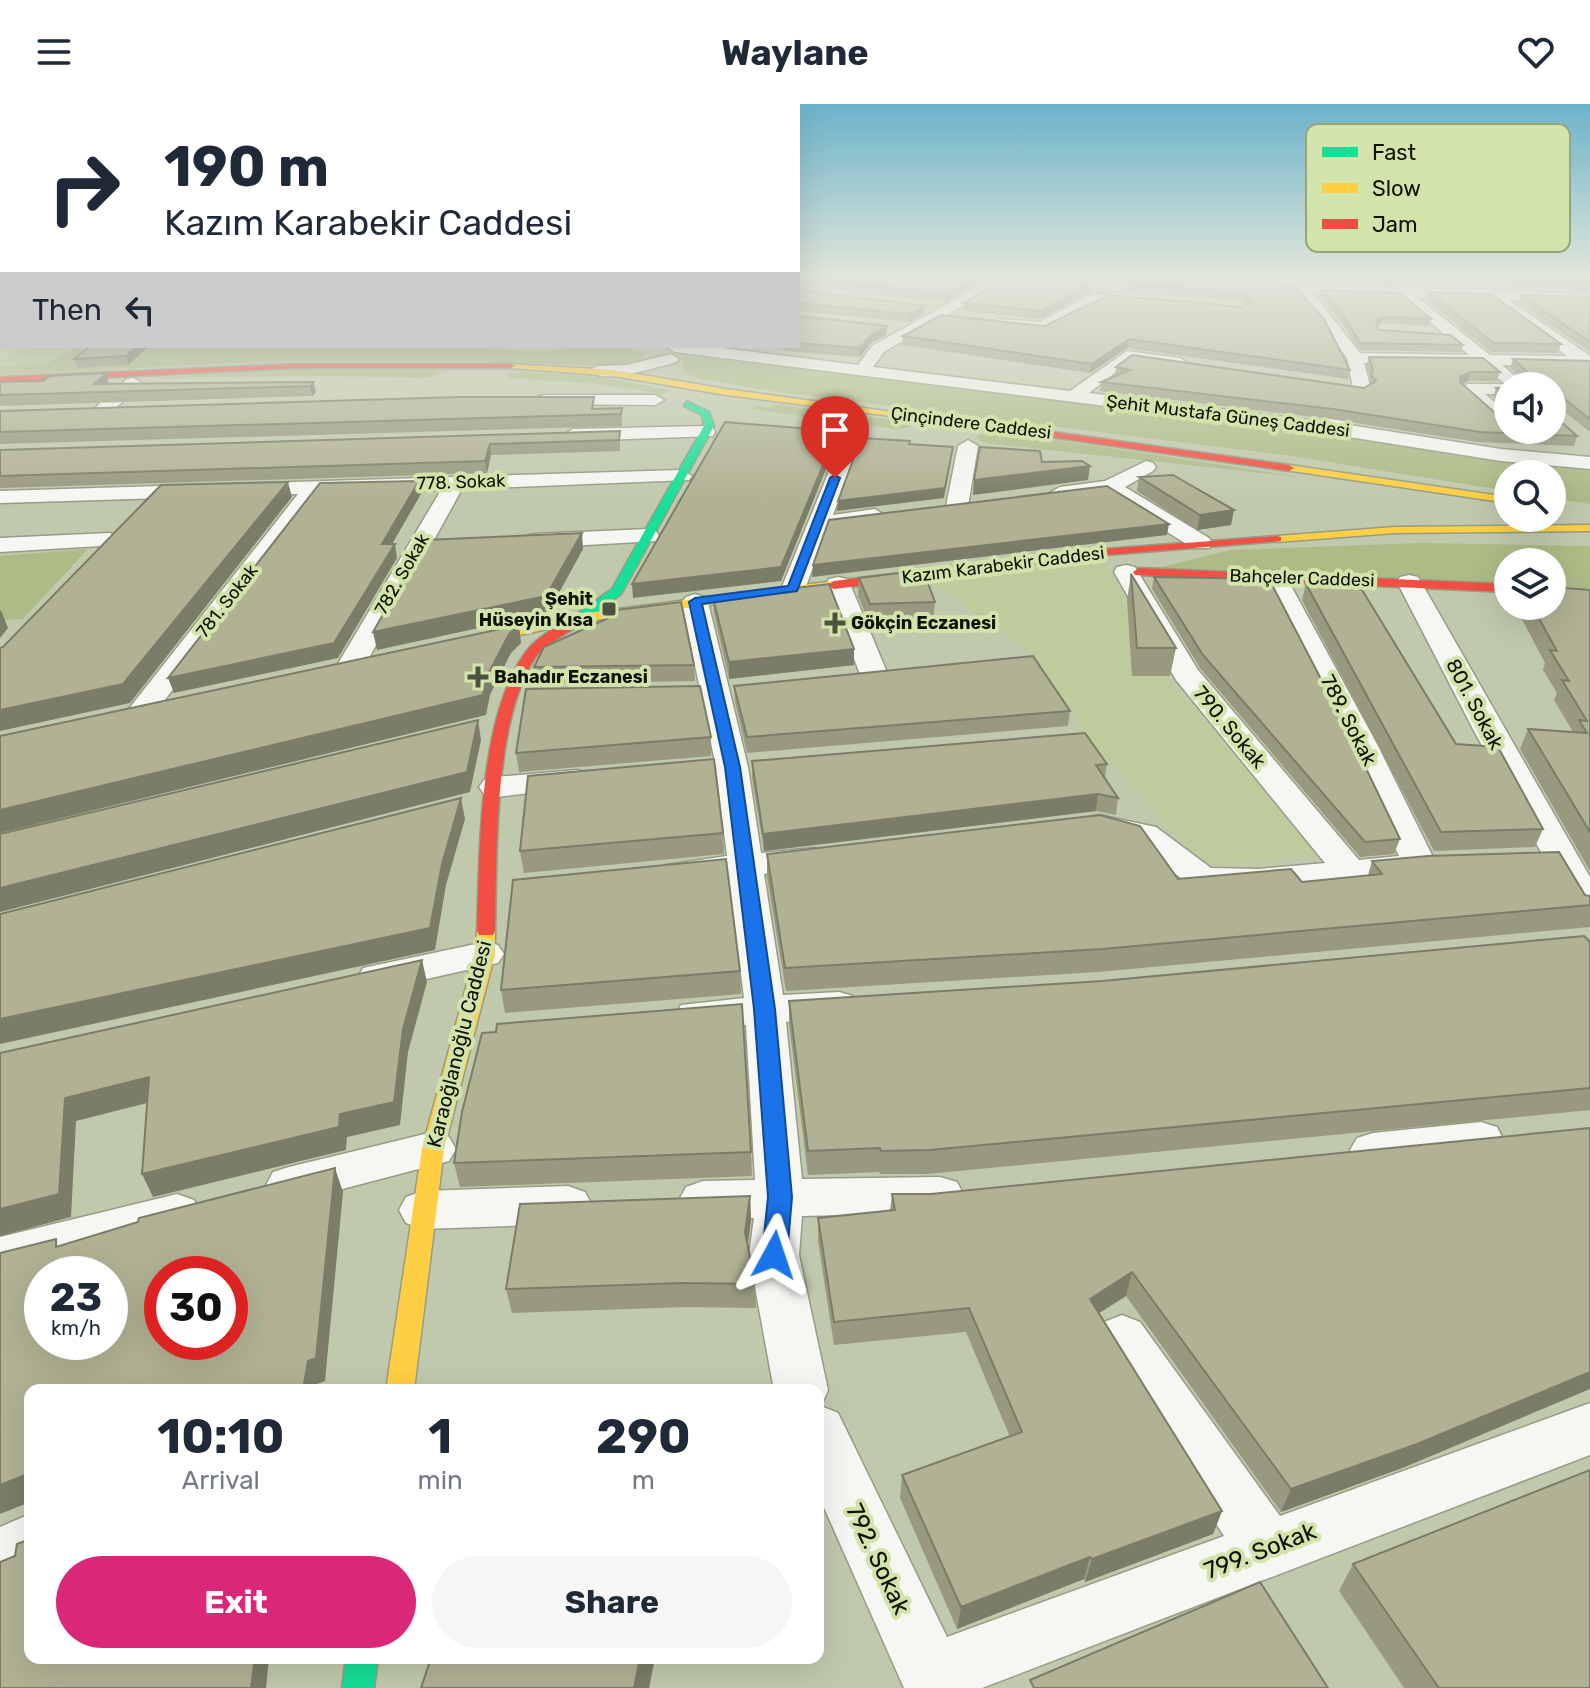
<!DOCTYPE html>
<meta charset="utf-8">
<style>
:root{--surface:#fff;--page:#f6f6f7;--text:#1f2937;--muted:#747a83;--accent:#db2777}
body{margin:0;font-family:Rubik,sans-serif;background:var(--page);color:var(--text);height:100vh;display:flex;flex-direction:column;font-size:30px;white-space:nowrap}
*{box-sizing:border-box;margin:0}
p{font-size:26px;color:var(--muted)}
.icon{flex:none;width:44px;height:44px;fill:none;stroke:currentColor;stroke-width:2;stroke-linecap:round;stroke-linejoin:round}
.map{position:relative;flex:1;overflow:hidden}
.side{position:absolute;left:24px;top:1280px;width:800px;height:280px;display:flex;flex-direction:column;background:var(--surface);border-radius:16px;box-shadow:0 8px 32px #0002}
.side>*{flex:none}
.hud{position:absolute;left:0px;top:0px;width:800px;height:244px;box-shadow:0 8px 32px #0002;background:#fff;color:var(--text);overflow:hidden}
.tools{position:absolute;left:1494px;top:268px;display:grid;gap:16px}
.tools a{display:grid;place-items:center;width:72px;height:72px;border-radius:50%;background:var(--surface);box-shadow:0 8px 32px #0002;font-size:40px}
.speed{position:absolute;left:24px;top:1152px;display:flex;gap:16px;font-size:40px;font-weight:700;text-align:center}
.speed>*{display:grid;place-content:center;width:104px;height:104px;border-radius:50%;background:var(--surface);box-shadow:0 8px 32px #0002;line-height:1}
.speed small{font-size:20px;font-weight:400}
.speed .limit{border:12px solid #d22;background:#fff;color:#111}
.pin{position:absolute;display:grid;place-items:center;width:68px;height:68px;color:#fff;margin:-82px -34px;border-radius:50% 50% 50% 0;rotate:-45deg;box-shadow:0 0 8px #0007}
.pin .icon{rotate:45deg}
.me{position:absolute;width:88px;margin:-44px;rotate:5deg;stroke-linejoin:round;filter:drop-shadow(0 0 6px #0008)}
.turn{display:flex;align-items:center;gap:28px;height:168px;padding:0 32px;font-size:36px}
.turn .icon{width:104px;height:104px;stroke-width:2.5}
.turn b{display:block;font-size:56px;line-height:68px}
.then{display:flex;align-items:center;height:76px;padding:0 32px;background:#0003;gap:16px;font-size:30px}
.eta{display:flex;justify-content:space-evenly;align-items:center;height:136px;text-align:center}
.eta b{font-size:48px;font-weight:700;line-height:56px}
.button{display:flex;gap:16px;margin-top:auto;padding:16px 32px}
.button a{flex:1;height:92px;border-radius:48px;background:var(--accent);color:#fff;font-size:32px;font-weight:700;line-height:92px;text-align:center}
.button a+a{background:var(--page);color:var(--text)}
header{display:flex;justify-content:space-between;align-items:center;height:104px;padding:0 32px;background:var(--surface);font-size:36px;font-weight:700}
.map>svg:first-child{display:block}
</style>
<header><svg class="icon" aria-label="menu" viewBox="0 0 24 24"><path d="M4 6h16M4 12h16M4 18h16"/></svg>Waylane<svg class="icon" aria-label="heart" viewBox="0 0 24 24"><path d="M12 20l-8-8c-3-5 5-10 8-4 3-6 11-1 8 4z"/></svg></header>
<div class="map">
<svg width="1590" height="1584" viewBox="0 0 1590 1584">
<rect width="100%" height="100%" fill="#c1c9ad"/>
<!-- built -->
<path fill="#becb9c" d="M0,216L2,242H80L47,260L0,261Z
M1104,459L1174,583L1326,751L1204,762L1090,635L1035,552L935,481L984,470Z"/>
<!-- green -->
<path fill="#adbb86" d="M80,242H393L541,247L612,242L645,248L641,256L607,262L468,257H275L0,271V261L47,260Z
M683,252L881,272L1325,328L1449,349L1590,364V400L1552,394V370H1508V387L1292,352L772,287L700,275L683,268Z
M290,265L437,266L443,269L427,274L335,272L144,274Z
M523,268L599,273L669,286L662,290L599,280L507,274L509,270Z
M774,300L908,318L911,320L908,324L896,325L751,305L757,302L770,304Z
M997,327L1301,373L992,340L979,337L976,332Z
M1420,439L1590,442V489L1552,487V458H1508V485L1154,465L1231,446Z
M88,445L23,515L0,516V452Z"/>
<g fill="none" stroke-linecap="round" stroke-linejoin="round">
<!-- street casing -->
<g stroke="#969c85" stroke-width="3">
<path id="street" d="M994,174H1010L884,248L873,263L1070,287L1127,247L1180,254L1188,259L1180,264L1130,257L1089,289L1325,318L1353,284L1347,254L1299,189L1183,178L1177,174L1282,179L1283,175H1293L1305,181L1390,184L1396,179L1406,184L1483,186L1489,184L1496,187L1590,190V198L1509,196L1590,252V263L1502,261L1527,282H1508V290H1485L1508,310V325L1501,323L1459,285L1468,280H1505L1481,260L1364,259L1371,285L1343,320L1501,345L1590,353V365L1501,357L1330,330L675,248L667,243L706,242L858,261L872,242ZM1313,189L1399,192L1469,251L1360,249ZM1417,193L1490,195L1567,252L1490,251Z
M1118,189L1154,193L1161,197L1154,201L1098,198L1043,228L997,223L990,219L997,215L1040,218L1090,191Z
M671,250L679,255L677,258C656,263 605,281 589,267L597,262L626,261Z
M133,274L142,279L139,283L110,309H98L95,305L98,301L127,275Z
M545,291H655L664,296L655,301L539,300L536,296L539,292Z
M706,322L713,324L715,328L713,332L573,337L563,331L573,325Z
M854,322L863,328L833,411L875,405L886,412L875,419L827,425L805,485L802,490H784L781,485L845,328Z
M968,336L978,342L968,402L957,408L946,402L958,342Z
M1146,357L1153,359L1156,363L1153,367L1125,383L1209,434L1212,439L1209,444H1193L1106,390L1060,395L1049,389L1060,383L1105,377Z
M682,366L692,372L689,376L462,385L364,563L360,569L350,571L340,569L336,563L441,386L321,389L149,617L139,620L129,617L124,611L298,390L0,399V387Z
M648,425L656,427L659,432L656,437L534,444L526,442L523,437L526,432L534,430Z
M109,429L117,431L120,436L117,441L0,448V434Z
M1126,461L1135,463L1138,468L1198,566L1359,756L1399,752L1348,642L1262,472L1265,467H1283L1378,642L1437,761L1432,768L1259,787L1202,785L1190,781L1133,738L1087,728L1082,721L1087,714L1099,711L1156,723L1211,764L1259,765L1325,759L1176,576L1114,468L1117,463Z
M1409,471L1418,473L1421,478L1590,773V815L1577,812L1572,804L1474,627L1397,478L1400,473Z
M838,473L847,475L850,480L889,573L885,579L875,581L865,579L861,573L826,480L829,475Z
M695,490L704,493L708,498L748,663L761,749L814,744L826,747L831,754L826,761L764,770L783,891L839,888L853,892L859,901L853,910L786,918L802,1075L940,1073L957,1078L964,1091L957,1104L940,1109L802,1112L799,1151L828,1286L821,1302L838,1309L947,1533L1224,1432L1096,1234L1104,1218L1122,1211L1140,1218L1280,1412L1590,1299V1351L982,1584H904L818,1390V1286H774L749,1151L754,1114L703,1115L686,1109L679,1096L686,1083L703,1077L755,1076L746,921L695,925L681,921L675,911L681,901L744,894L729,773L678,779L666,775L660,768L666,761L727,752L716,663L682,498L686,493Z
M577,666L588,669L593,676L588,683L495,693L484,690L479,683L484,676L495,673Z
M485,838L498,841L504,850L498,859L377,886L363,882L358,873L363,864Z
M1481,1018L1497,1023L1503,1035L1497,1047L1481,1052L1373,1063L1357,1058L1350,1046L1357,1034L1373,1029Z
M433,1028L449,1033L456,1045L449,1057L289,1099L273,1094L266,1081L273,1068L289,1063Z
M568,1082L585,1088L592,1101L585,1114L568,1120L423,1125L406,1119L399,1106L406,1093L423,1087Z
M177,1090L194,1096L201,1109L194,1122L0,1173V1133Z
M30,1410V1471L0,1483V1423Z"/>
</g>
<!-- fast casing -->
<g stroke="#969c85" stroke-width="3">
<path id="fast" d="M687,297L709,308L714,322L621,490L580,521H570V515L612,485L704,322L702,311L684,302Z
M346,1554H378L374,1584H342Z"/>
</g>
<!-- slow casing -->
<g stroke="#969c85" stroke-width="3">
<path id="slow" d="M508,260L613,266L726,285L966,318L961,321L726,291L613,272L511,264Z
M1289,361L1508,393V399L1285,366V362Z
M1590,421V427L1395,429L1277,438L1271,435L1277,432L1395,423Z
M834,477L840,481L838,484L580,518L460,544L453,540L460,536L580,510Z
M486,821L495,827V850L444,1045L414,1286H386L422,1045L475,850L477,827Z"/>
</g>
<!-- jam casing -->
<g stroke="#969c85" stroke-width="3">
<path id="jam" d="M297,260H511L515,262L511,264H297L0,279V273Z
M961,315L1289,361L1294,364L1289,367L958,320Z
M1277,432L1281,433V437L1105,451L834,485L828,481L834,477L1105,445Z
M1139,464L1508,480V488L1135,471L1133,468Z
M575,514L580,515V521C565,531 545,539 535,554C493,618 497,751 495,827L493,831H479L477,827C480,748 478,615 525,549C535,535 558,520 575,514Z"/>
</g>
<!-- street -->
<use href="#street" fill="#f6f7f3" fill-rule="evenodd"/>
<!-- fast -->
<use href="#fast" fill="#16e098" fill-rule="evenodd"/>
<!-- slow -->
<use href="#slow" fill="#ffcf43" fill-rule="evenodd"/>
<!-- jam -->
<use href="#jam" fill="#f24e42" fill-rule="evenodd"/>
</g>
<!-- wall -->
<path fill="#98997f" d="M798,174H987L945,198L798,181Z
M1093,174H1194L1295,183L1350,266L1348,275L1127,244L1090,269L902,241L903,232L1045,222L1242,203L1246,201L1241,197L1126,187L1127,182L1118,177Z
M1236,174H1281L1280,176Z
M1297,174H1590V187L1488,181H1407L1397,176L1389,181L1304,178Z
M1091,180L1090,188L1040,215L964,207V199Z
M798,186L924,210L909,218L798,207Z
M1321,186L1431,215L1429,222L1381,219L1377,222L1379,226L1463,241L1461,248L1359,246L1339,215L1320,192Z
M1428,188L1561,240L1558,249L1491,248L1426,196Z
M1521,191L1590,193V248L1519,199Z
M798,212L887,222L886,231L871,239L860,253L794,248L772,242H798Z
M149,242L128,261L77,264L74,255Z
M1369,253L1500,268L1497,277H1468L1462,280L1502,315L1552,326L1523,276L1510,264L1513,255L1590,257V328L1560,304L1553,302V311L1577,332L1574,342L1477,338L1330,315L1100,287L1101,278L1115,272L1116,263L1364,284L1369,281L1370,273L1366,262Z
M0,278L109,280L313,278L316,288L312,292L0,302Z
M1496,284H1508V306L1493,293Z
M622,304V322L0,340V307Z
M620,327V347L491,351L487,369L0,384V346Z
M1139,373L1231,421L1197,426L1137,387Z
M1131,470L1176,544L1170,572H1132L1127,496Z
M1154,473L1400,735L1394,750L1360,753L1200,564L1152,485Z
M859,474L935,498L933,517L869,519L858,492Z
M1306,480L1456,640L1543,725L1535,743L1434,747L1302,496Z
M1590,486V767L1520,645L1528,625L1573,628L1554,596L1557,589L1543,566L1545,559L1515,502H1552Z
M713,494L854,561L729,575L714,510Z
M694,561L695,577L536,580L534,563Z
M734,582L1070,607L1068,622L747,649L735,598Z
M711,633V652L519,668L516,649Z
M752,657L1107,660L1105,674L1118,694L1116,711L1096,707L764,747L752,674Z
M723,729L724,750L524,769L520,747Z
M767,750L1178,775L1302,778L1368,771L1372,757L1590,792V823L1098,868L786,887L767,773Z
M1590,838V1006L928,1070H880L879,1068L808,1071L789,920V897L1102,877Z
M740,867L741,890L505,909L501,886Z
M496,928L751,1048L752,1072L460,1083L454,1059Z
M1590,1024L1405,1363L1281,1408L1126,1192L1099,1209L1222,1407L1213,1430L1085,1478L1084,1475L957,1525L900,1394L902,1371L1010,1333L966,1228L834,1241L818,1137V1114L890,1107L892,1090H931Z
M750,1092L751,1116L748,1140L755,1180L756,1204L685,1203L512,1209L506,1185Z
M1353,1460L1590,1584H1404L1339,1487Z"/>
<!-- shaded-wall -->
<path fill="#7c7d68" d="M974,174H987L945,198L946,190Z
M1391,174H1398L1397,176L1389,181Z
M1091,180L1090,188L1040,215L1041,207Z
M924,202V210L909,218L910,210Z
M1383,213L1381,219L1374,224L1376,217Z
M887,222L886,231L871,239L860,253V244L871,231Z
M1129,235L1127,244L1090,269L1092,260Z
M137,242H149L128,261L126,252Z
M1471,268L1468,277L1458,282L1460,273Z
M106,269L109,280H94Z
M313,278L316,288L312,292L310,282Z
M837,327V338L781,477L633,494L632,480Z
M490,340L491,351L487,369L485,357Z
M953,343L944,394L837,407L838,397Z
M1090,362L1088,376L973,391L974,376Z
M419,377L421,390L384,454L382,440Z
M288,378L292,393L130,599L0,627V606Z
M1234,406L1231,421L1197,426L1200,411Z
M1169,420L1167,431L812,473L813,461Z
M582,429L583,445L548,509L377,546L373,528Z
M395,440L397,454L338,554L174,589L168,574Z
M1,506L8,524L0,534V508Z
M519,521L521,539L511,549L490,591L486,611L0,729V706L487,572L509,530Z
M854,545V561L729,575V558Z
M478,616L481,636L470,688L0,808V784Z
M1098,690L1096,707L764,747L763,730Z
M461,694L465,715L446,781L435,846L0,940V915L442,760Z
M422,856L427,878L408,948L400,1021L347,1033L346,1046L153,1093L142,1070L340,1010L403,925Z
M149,973L159,996L76,1017L71,1113L0,1132V1105L65,994Z
M335,1064L343,1088L325,1277L317,1280L316,1286H303Z
M750,1092L751,1116L746,1152L745,1128Z
M1132,1168L1126,1192L1085,1218L1090,1195Z
M1590,1268V1285L1405,1363L1281,1408L1291,1385Z
M30,1369V1398L0,1410V1381Z
M1222,1407L1213,1430L1085,1478L1092,1455Z
M1090,1453L1084,1475L957,1525L961,1503Z
M255,1554H269L266,1584H251Z
M640,1554H655L649,1584H634Z"/>
<!-- building -->
<path fill="#b1b294" stroke="#7c7d68" stroke-width="2" fill-rule="evenodd" d="M2,174V214L0,215V178Z
M806,174H974L946,190Z
M1004,174H1032L1091,180L1041,207L964,199Z
M1127,174H1194L1295,183L1324,215L1350,266L1129,235L1092,260L903,232L941,211L1045,222L1109,191L1242,203L1252,197L1243,189L1127,179L1129,175Z
M1503,174H1590V179Z
M798,186L924,202L910,210L798,199Z
M1321,186L1400,189L1431,215L1383,213L1376,217L1379,226L1451,231L1463,241L1360,239L1341,208Z
M1428,188L1491,190L1561,240L1494,239Z
M1521,191L1590,193V238Z
M798,212L887,222L871,231L860,244L798,239Z
M91,242H137L126,252L74,255Z
M1132,251L1364,284L1376,277L1371,270L1373,266L1369,253L1483,254L1500,268H1471L1460,273V278L1502,315L1508,316V326H1552V282H1512L1514,276H1530L1533,273L1513,255L1590,257V315L1563,294L1556,292L1552,295L1553,311L1577,332L1480,328L1333,305L1101,278L1130,266L1116,263Z
M106,269L94,280L313,278L310,282L0,291V278L43,277L50,272Z
M1496,284H1508V294Z
M458,293H594L592,305L622,304L621,310L0,328V307Z
M725,318L837,327L781,463L632,480Z
M620,327L619,336L490,340L485,357L0,372V346Z
M861,334L910,337L909,340L953,343L945,384L838,397Z
M980,343L1040,347L1042,358L1082,357L1090,362L974,376Z
M1173,371L1234,406L1200,411L1139,373Z
M419,377L382,440H395L334,539L168,574L320,379Z
M288,378L123,580L0,606V544L3,543L161,381Z
M1107,382L1169,420L813,461L829,416Z
M582,429L546,492L373,528L425,436Z
M923,466L935,498L870,500L859,474Z
M1131,470L1176,544H1137Z
M1154,473L1269,475L1349,629L1400,735L1365,738L1203,551Z
M1323,475L1356,476L1456,640L1498,643L1543,725L1441,728L1306,480Z
M829,480L854,545L729,558L713,494Z
M1552,483L1590,486V728L1528,625L1587,629L1579,616L1587,617L1562,576L1569,577L1550,546L1557,547L1532,502H1552Z
M681,498L694,561L534,563L544,543L617,510V506Z
M519,521L509,530L487,572L483,591L0,706V632Z
M1033,552L1070,607L747,633L734,582Z
M700,582L711,633L516,649L526,585Z
M478,616L467,668L0,784V730Z
M1085,629L1107,660L1096,661L1118,694L1098,690L763,730L752,657Z
M714,655L723,729L520,747L528,672Z
M461,694L442,760L430,824L0,915V810Z
M1100,711L1140,722L1178,775L1291,765L1302,778L1382,770L1372,757L1428,752L1559,748L1585,791L1590,792V801L1102,845L785,864L767,750Z
M726,755L740,867L501,886L513,776Z
M1584,832L1590,838V984L930,1046L881,1047L880,1044L808,1047L789,897L1102,877Z
M422,856L403,925L394,998L340,1010L339,1023L142,1070L149,973L65,994L59,1090L0,1105V949Z
M742,900L751,1048L454,1059L462,1008L482,929L496,928L497,920Z
M1590,1024V1268L1417,1340L1291,1385L1132,1168L1090,1195L1222,1407L1092,1455L1090,1453L961,1503L902,1371L1022,1328L969,1204L834,1218L818,1114L895,1106L892,1090H931Z
M335,1064L316,1254L308,1257L303,1286H30V1369L0,1381V1149L56,1135V1143L138,1118L139,1114ZM42,1170H110V1238H42ZM162,1170H230V1238H162Z
M750,1092L745,1128L755,1180L683,1179L506,1185L520,1100Z
M1590,1366V1584H1439L1353,1460Z
M30,1435V1554H255L251,1584H0V1458L15,1452L17,1440Z
M1260,1478L1328,1584H1034L1030,1576Z
M431,1554H640L634,1584H421Z"/>
<!-- sky -->
<linearGradient id="sky" x2="0" y2="1"><stop stop-color="#6bb3ca"/><stop offset="0.44" stop-color="#e3e7da"/><stop offset="1" stop-color="#e3e7da" stop-opacity="0"/></linearGradient>
<rect width="1590" height="396" fill="url(#sky)"/>
<!-- route -->
<path fill="#1a73e8" stroke="#114b97" stroke-width="2" d="M835,371L840,374L797,487L702,500L740,663L775,905L792,1093L787,1151L783,1159L774,1162L766,1159L762,1151L768,1093L754,905L725,663L689,498L695,494L788,482L830,374Z"/>
<!-- markers -->
<g fill="#4d523d" stroke="#d3e3ac" stroke-width="3">
<rect x="601" y="497" width="16" height="16" rx="4"/>
<path d="M831 507h8v8h8v8h-8v8h-8v-8h-8v-8h8z"/>
<path d="M474 561h8v8h8v8h-8v8h-8v-8h-8v-8h8z"/>
</g>
<g text-anchor="middle" stroke-width="8" stroke-linejoin="round" paint-order="stroke">
<!-- far-street labels -->
<g font-size="18" fill="#0e1201" stroke="#d3e3ac">
<text transform="translate(1228 312) rotate(7)" y="6">Şehit Mustafa Güneş Caddesi</text>
<text transform="translate(971 319) rotate(7)" y="6">Çinçindere Caddesi</text>
<text transform="translate(461 378) rotate(-2)" y="6">778. Sokak</text>
<text transform="translate(1003 461) rotate(-7)" y="6">Kazım Karabekir Caddesi</text>
<text transform="translate(402 470) rotate(-60)" y="6">782. Sokak</text>
<text transform="translate(1302 474) rotate(2)" y="6">Bahçeler Caddesi</text>
<text transform="translate(227 497) rotate(-52)" y="6">781. Sokak</text>
</g>
<!-- far-poi labels -->
<g font-size="18" font-weight="bold" fill="#0e1201" stroke="#d3e3ac" text-anchor="start">
<text x="593" y="501" text-anchor="end">Şehit<tspan x="593" dy="21">Hüseyin Kısa</tspan></text>
<text x="851" y="525">Gökçin Eczanesi</text>
<text x="494" y="579">Bahadır Eczanesi</text>
</g>
<!-- street labels -->
<g font-size="20" fill="#0e1201" stroke="#d3e3ac">
<text transform="translate(1475 600) rotate(62)" y="7">801. Sokak</text>
<text transform="translate(1349 616) rotate(63)" y="7">789. Sokak</text>
<text transform="translate(1230 623) rotate(50)" y="7">790. Sokak</text>
<text transform="translate(459 940) rotate(-76)" y="7">Karaoğlanoğlu Caddesi</text>
</g>
<!-- near-street labels -->
<g font-size="24" fill="#0e1201" stroke="#d3e3ac">
<text transform="translate(1260 1447) rotate(-21)" y="8">799. Sokak</text>
<text transform="translate(878 1455) rotate(65)" y="8">792. Sokak</text>
</g>
</g>
<!-- legend -->
<rect x="1306" y="20" width="264" height="128" rx="12" fill="#d3e3ac" stroke="#98a479" stroke-width="2"/>
<rect x="1322" y="43" width="36" height="10" fill="#16e098"/>
<rect x="1322" y="79" width="36" height="10" fill="#ffcf43"/>
<rect x="1322" y="115" width="36" height="10" fill="#f24e42"/>
<g font-size="22" fill="#0e1201">
<text x="1372" y="56">Fast</text>
<text x="1372" y="92">Slow</text>
<text x="1372" y="128">Jam</text>
</g>
</svg>
<div class="tools">
<a><svg class="icon" aria-label="sound" viewBox="0 0 24 24"><path d="M4 9h4l5-4v14l-5-4H4zM17 9q2 3 0 6"/></svg></a>
<a><svg class="icon" aria-label="search" viewBox="0 0 24 24"><circle cx="10" cy="10" r="6"/><path d="M15 15l6 6"/></svg></a>
<a><svg class="icon" aria-label="layers" viewBox="0 0 24 24"><path d="M12 4l9 5-9 5-9-5zM3 14l9 5 9-5"/></svg></a>
</div>
<div class="speed"><div>23<small>km/h</small></div><div class="limit">30</div></div>
<div class="pin" style="left:835px;top:374px;background:#d93025"><svg class="icon" aria-label="arrive" viewBox="0 0 24 24"><path d="M6 21V4h12l-3 4 3 4H6"/></svg></div>
<svg class="me" style="left:774px;top:1151px" viewBox="-20 -20 40 40"><path d="M0-17L14 15 0 8-14 15z" fill="#1a73e8" stroke="#fff" stroke-width="4"/></svg>
<div class="hud">
<div class="turn"><svg class="icon" aria-label="right" viewBox="0 0 24 24"><path d="M7 20v-9h11M14 6l5 5-5 5"/></svg><div><b>190 m</b>Kazım Karabekir Caddesi</div></div>
<div class="then">Then<svg class="icon" aria-label="left" viewBox="0 0 24 24"><path d="M17 20v-9H6M10 6l-5 5 5 5"/></svg></div>
</div>
<section class="side">
<div class="eta">
<div><b>10:10</b><p>Arrival</p></div>
<div><b>1</b><p>min</p></div>
<div><b>290</b><p>m</p></div>
</div>
<div class="button"><a>Exit</a><a>Share</a></div>
</section>
</div>
